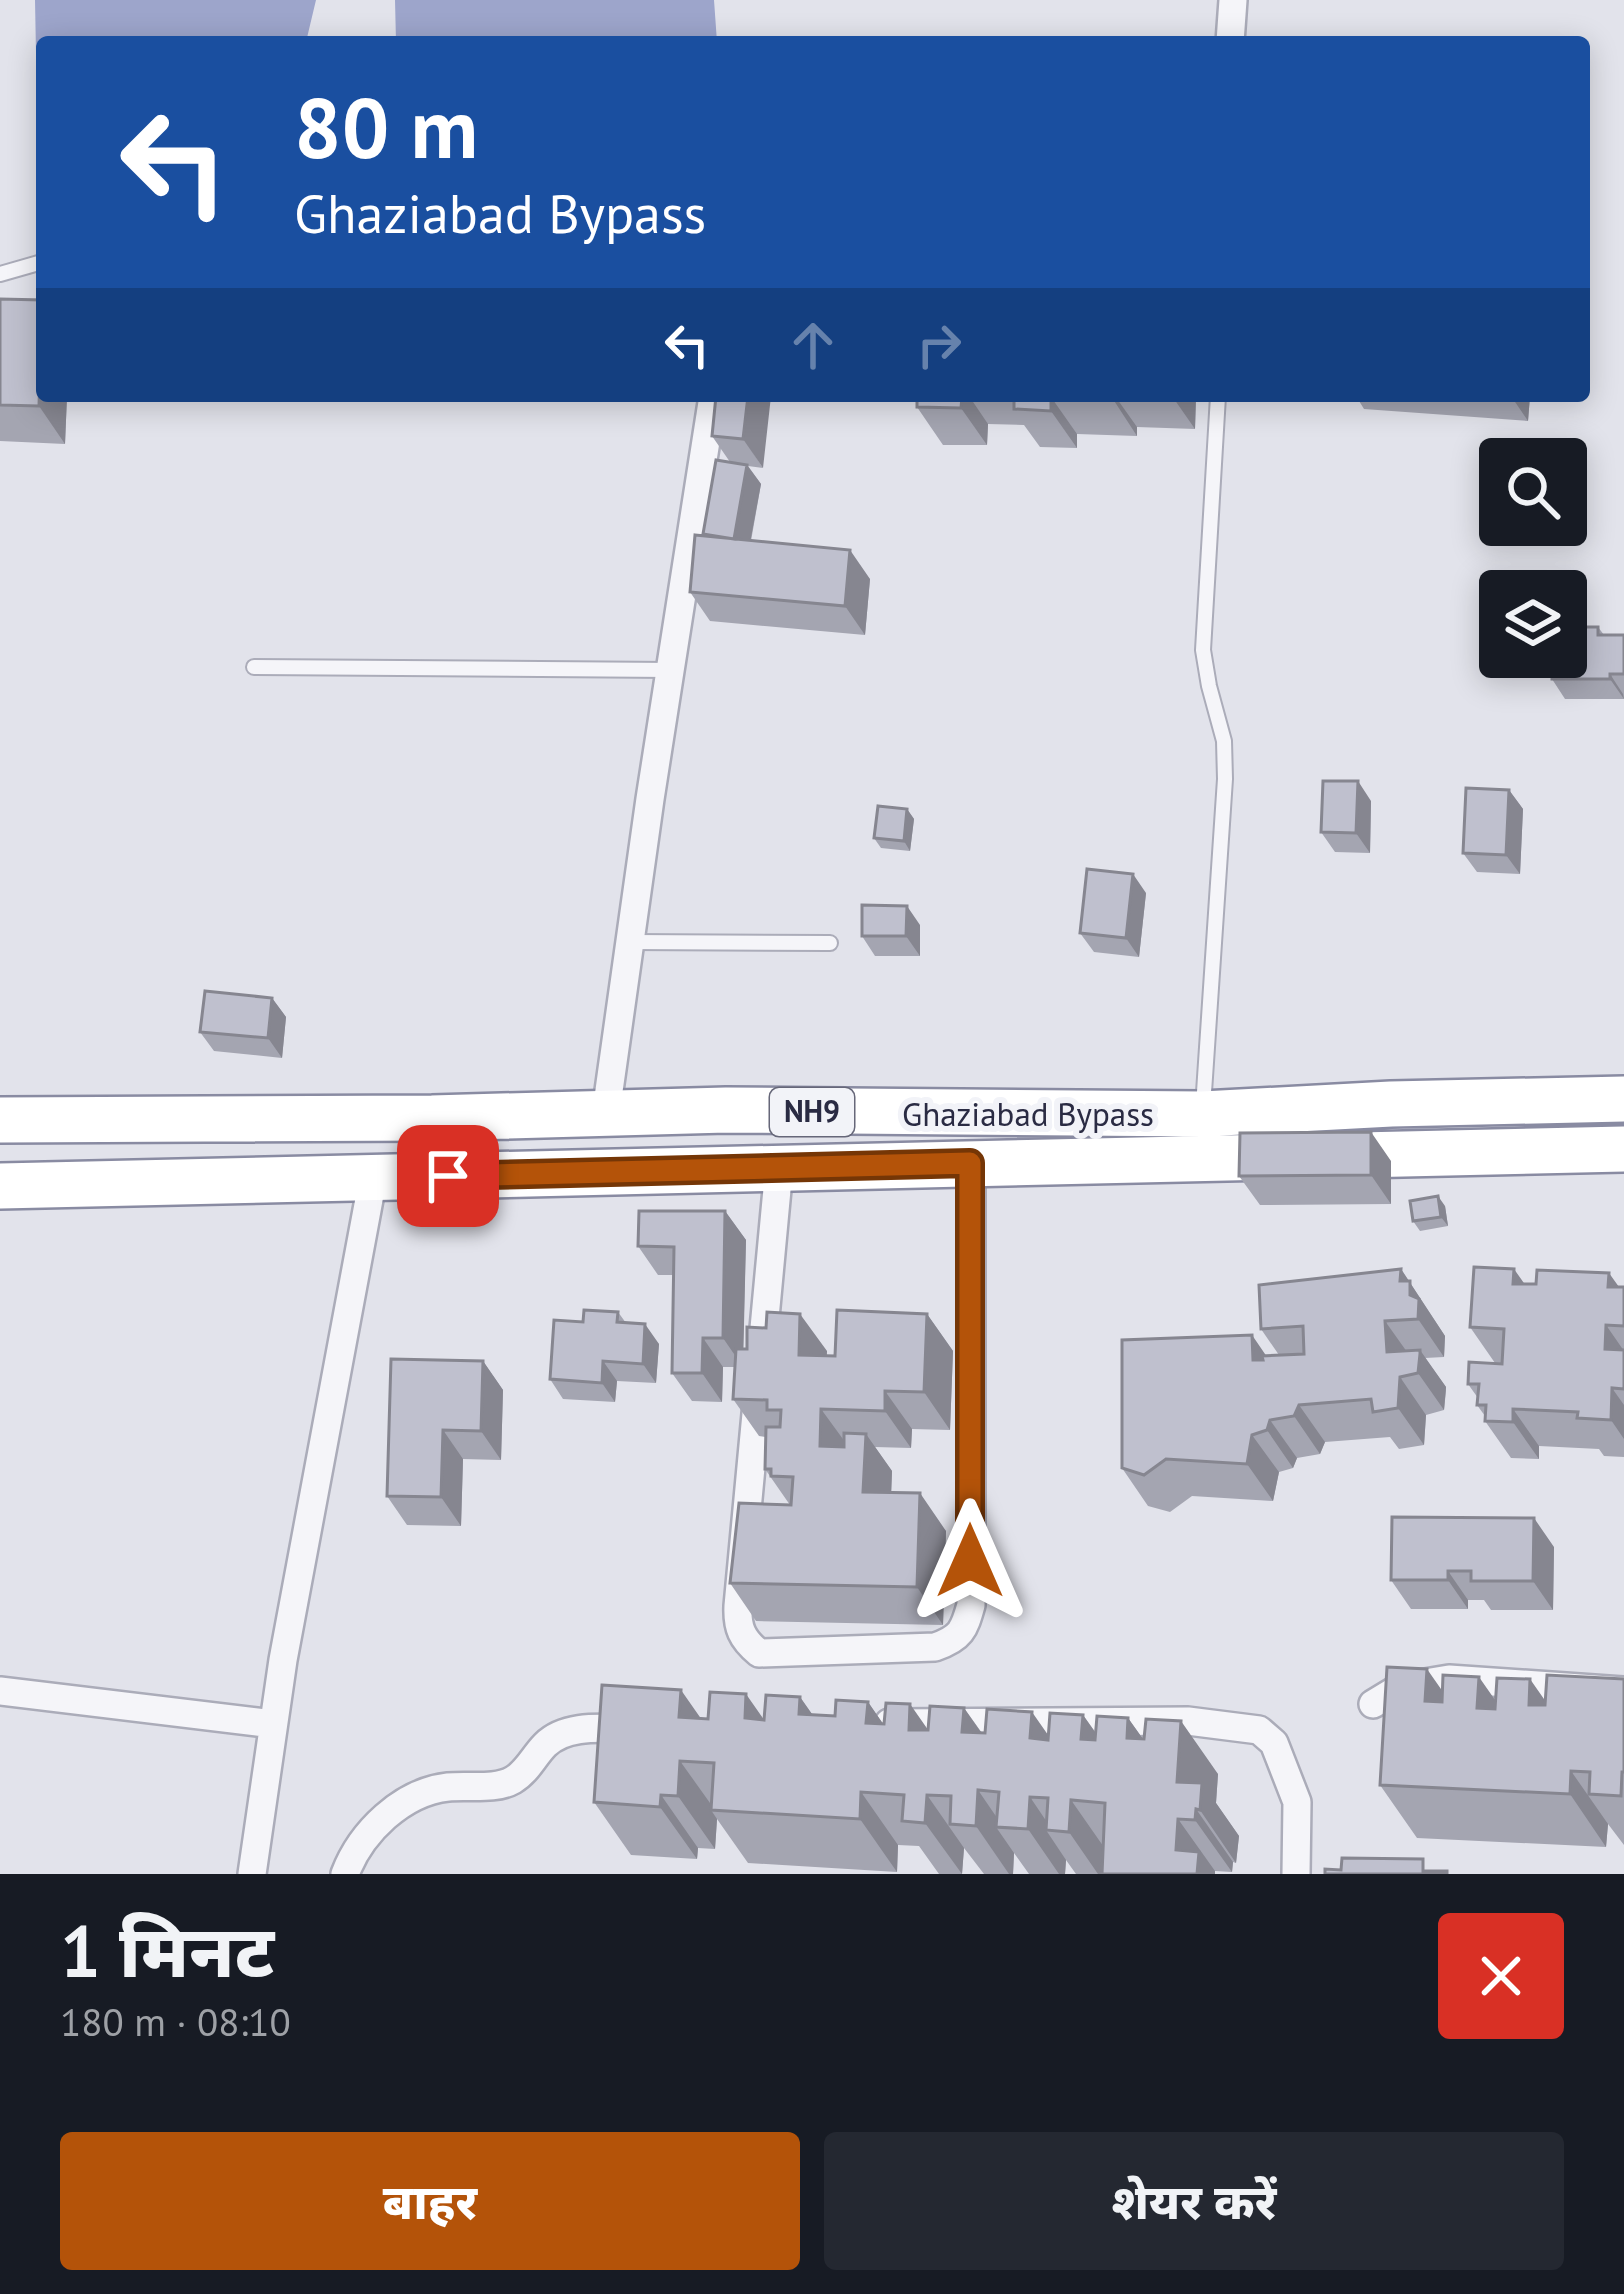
<!DOCTYPE html>
<html lang="hi">
<meta charset="utf-8">
<style>
:root{--surface:#171b24;--page:#242831;--text:#f1f3f6;--muted:#9ea1a6;--accent:#b45309}
body{margin:0;font-family:"PT Sans","Noto Sans Devanagari",sans-serif;background:var(--page);color:var(--text);height:100vh;display:flex;flex-direction:column;font-size:45px;white-space:nowrap}
*{box-sizing:border-box;margin:0}
p{font-size:39px;color:var(--muted)}
.icon{flex:none;width:66px;height:66px;fill:none;stroke:currentColor;stroke-width:2;stroke-linecap:round;stroke-linejoin:round}
.map{position:relative;height:1874px;overflow:hidden}
.details{display:flex;flex-direction:column;background:var(--surface);flex:1}
.details>*{flex:none}
.top-card{position:absolute;left:36px;top:36px;width:1554px;height:366px;border-radius:12px;box-shadow:0 6px 30px #0003;background:#1a4fa0;color:#fff;overflow:hidden}
.buttons{position:absolute;left:1479px;top:438px;display:grid;gap:24px}
.buttons a{display:grid;place-items:center;width:108px;height:108px;border-radius:12px;background:var(--surface);box-shadow:0 6px 30px #0003;font-size:60px}
.pin{position:absolute;display:grid;place-items:center;width:102px;height:102px;color:#fff;margin:-51px;border-radius:24px;box-shadow:0 6px 18px #0006}
.me{position:absolute;width:132px;margin:-66px;rotate:0deg;stroke-linejoin:round;filter:drop-shadow(0 0 9px #0008)}
.turn{display:flex;align-items:center;gap:42px;height:252px;padding:0 60px;font-size:54px}
.turn .icon{width:156px;height:156px;stroke-width:2.5}
.turn b{display:block;font-size:84px;line-height:102px}
.lanes{display:flex;align-items:center;height:114px;padding:0 60px;background:#0003;justify-content:center;gap:60px;direction:ltr}
.lanes .off{opacity:.35}
.round{display:grid;place-items:center;flex:none;width:126px;height:126px;border-radius:12px;background:var(--page)}
.head{display:flex;align-items:center;justify-content:space-between;height:204px;padding:0 60px}
h1{font-size:72px;font-weight:800;line-height:90px}
.cta{display:flex;gap:24px;margin-top:auto;padding:24px 60px}
.cta a{flex:1;height:138px;border-radius:12px;background:var(--accent);color:#fff;font-size:48px;font-weight:800;line-height:138px;text-align:center}
.cta a+a{background:var(--page);color:var(--text)}
.map>svg:first-child{display:block}
</style>
<div class="map">
<svg width="1624" height="1874" viewBox="0 0 1624 1874">
<rect width="100%" height="100%" fill="#e2e3eb"/>
<!-- water -->
<path fill="#9da5cb" d="M35,0H316L306,42H42V107H37Z
M395,0H714L717,42H396Z"/>
<g fill="none" stroke-linecap="round" stroke-linejoin="round">
<!-- service casing -->
<g stroke="#abacb9" stroke-width="18">
<path id="service" d="M0,274L42,262
M254,667L671,670
M630,942L830,943
M1203,1107L1225,779L1224,741L1209,686L1203,650L1218,396"/>
</g>
<!-- minor casing -->
<g stroke="#abacb9" stroke-width="32">
<path id="minor" d="M1230,42L1233,0
M606,1112L650,799L713,396
M779,1168L738,1606C737,1628 742,1639 759,1653L935,1647C961,1638 964,1630 971,1605V1163
M0,1691L273,1724
M1373,1704L1401,1687L1449,1679L1624,1691
M889,1723L1188,1721L1259,1730L1274,1743L1297,1802L1296,1874
M252,1874L283,1660L373,1178
M345,1874C361,1832 402,1792 448,1787C468,1785 496,1790 513,1780C527,1772 534,1756 545,1745C567,1723 606,1729 635,1729"/>
</g>
<!-- trunk casing -->
<g stroke="#898ba2" stroke-width="50">
<path id="trunk" d="M0,1120L432,1118L726,1110L1203,1114L1391,1104L1624,1099
M0,1186L1624,1149"/>
</g>
<!-- service -->
<use href="#service" stroke="#f5f5f9" stroke-width="14"/>
<!-- minor -->
<use href="#minor" stroke="#f5f5f9" stroke-width="27"/>
<!-- trunk -->
<use href="#trunk" stroke="#fff" stroke-width="45"/>
</g>
<!-- wall -->
<path fill="#a4a5b1" d="M0,299L42,396H67L65,444L0,441Z
M716,396L763,468L748,466L761,484L751,541L870,579L865,635L710,621L690,592L705,536L703,534L730,462L712,436Z
M917,396H1196L1195,429L1137,427V436L1077,434V448L1040,447L1024,425L988,424L987,445H943L917,407Z
M1356,396H1530L1528,421L1364,409Z
M1598,627L1604,635H1624V699H1565L1552,679L1573,638Z
M1509,790L1523,809L1520,874L1477,872L1463,853Z
M1371,801L1370,853L1335,852L1321,832Z
M907,809L914,819L910,851L881,848L874,838Z
M1146,893L1139,957L1094,952L1080,933Z
M920,925V956H875L862,936Z
M272,998L286,1017L282,1058L214,1051L200,1032Z
M1391,1161V1204L1260,1205L1239,1176Z
M1445,1206L1448,1226L1420,1231L1413,1221Z
M725,1211L746,1240L743,1349L827,1351L826,1356H835L927,1314L953,1351L950,1430L912,1429L911,1448L875,1447L892,1471L891,1492L946,1531L943,1625L756,1621L730,1583L790,1505L765,1469L766,1437L759,1436L733,1399L735,1367H723L722,1402L692,1401L672,1373L674,1275H658L638,1246Z
M1401,1269L1445,1336L1444,1357L1425,1358L1446,1387V1391L1444,1410L1426,1415L1424,1445L1399,1449L1390,1437L1325,1442L1320,1454L1297,1458L1293,1468L1279,1472L1273,1501L1192,1496L1170,1512L1148,1506L1122,1468L1266,1356L1279,1355L1261,1329Z
M1525,1284L1624,1287V1457L1604,1456L1599,1449L1539,1446V1459L1511,1458L1485,1421V1416L1477,1405L1478,1398L1468,1384L1495,1363L1470,1327Z
M618,1312L626,1323L659,1344L656,1383L617,1381L615,1402L563,1399L550,1379L583,1322Z
M483,1361L503,1390L501,1460L463,1459L461,1526L407,1525L387,1496Z
M1554,1547L1553,1610H1491L1484,1600H1468V1609H1411L1391,1580Z
M1624,1679V1845L1608,1824L1606,1847L1417,1838L1380,1785L1443,1691L1496,1701H1545Z
M800,1697L812,1714L835,1716L868,1702L883,1724L928,1730L964,1708L982,1733L1049,1736L1083,1715L1096,1733L1128,1718L1143,1739L1218,1774L1216,1803L1239,1836L1236,1863L1233,1862L1232,1872L1215,1871V1874H1076L1066,1860L1065,1874H1029L1014,1853L1013,1874H984L964,1848L962,1874H939L919,1846L898,1845L897,1872L748,1863L717,1819L715,1849L698,1848L697,1859L631,1855L594,1802L701,1719L764,1720Z"/>
<!-- shaded-wall -->
<path fill="#868690" d="M42,334V396H67L65,444L39,406Z
M748,396H771L763,468L743,439Z
M962,396H969L988,424L987,445L961,408Z
M1111,396H1115L1137,427V436Z
M1172,396H1196L1195,429Z
M1511,396H1530L1528,421Z
M1051,397L1077,434V448L1051,411Z
M747,465L761,484L747,559L734,539Z
M850,550L870,579L865,635L845,606Z
M1610,674L1623,694L1624,699L1610,679Z
M1358,781L1371,801L1370,853L1356,833Z
M1509,790L1523,809L1520,874L1506,855Z
M907,809L914,819L910,851L904,841Z
M1133,874L1146,893L1139,957L1126,938Z
M907,906L920,925V956L906,936Z
M272,998L286,1017L282,1058L268,1038Z
M1371,1132L1391,1161V1204L1371,1175Z
M1438,1196L1445,1206L1448,1226L1441,1217Z
M725,1211L746,1240L743,1367L723,1338Z
M1401,1269L1445,1336L1444,1357L1418,1319L1400,1281Z
M1514,1269L1540,1306L1513,1284Z
M1609,1273L1624,1294L1608,1287Z
M800,1314L827,1351L825,1392L799,1355Z
M927,1314L953,1351L950,1430L924,1392Z
M1385,1321L1412,1359L1387,1352Z
M645,1324L659,1344L656,1383L643,1364Z
M1606,1325L1624,1351L1605,1349Z
M1252,1335L1278,1373L1253,1360Z
M703,1338L723,1367L722,1402L702,1373Z
M1420,1350L1446,1387L1444,1410L1418,1373Z
M483,1361L503,1390L501,1460L481,1431Z
M603,1361L617,1381L615,1402L602,1383Z
M1400,1377L1426,1415L1424,1445L1398,1408Z
M1612,1388L1624,1405V1439L1611,1420Z
M885,1391L912,1429L911,1448L885,1411Z
M1299,1405L1325,1442L1320,1454L1294,1416Z
M821,1409L848,1446H820Z
M1513,1409L1539,1446V1459L1513,1422Z
M1270,1420L1297,1458L1293,1468L1267,1430Z
M443,1430L463,1459L461,1526L441,1497Z
M866,1434L892,1471L890,1529L863,1492Z
M1252,1435L1279,1472L1273,1501L1247,1464Z
M920,1493L946,1531L943,1625L917,1587Z
M1534,1518L1554,1547L1553,1610L1533,1581Z
M1448,1571L1468,1600V1609L1448,1580Z
M1427,1669L1464,1722L1425,1701Z
M1479,1677L1516,1730L1477,1708Z
M1530,1679L1567,1732L1529,1705Z
M681,1690L718,1743L679,1717Z
M746,1694L783,1747L745,1718Z
M800,1697L837,1750L799,1714Z
M868,1702L904,1754L866,1723Z
M910,1704L947,1757L909,1730Z
M964,1708L1001,1761L962,1732Z
M1032,1712L1069,1765L1030,1738Z
M1083,1715L1120,1768L1081,1739Z
M1128,1718L1165,1770L1127,1738Z
M1181,1721L1218,1774L1216,1803L1239,1836L1236,1863L1200,1810L1177,1782Z
M680,1761L715,1810H711L717,1819L715,1849L678,1796Z
M1571,1771L1608,1824L1606,1847L1570,1794Z
M978,1790L1004,1828L996,1827L1014,1853L1013,1874H1009L976,1826Z
M861,1792L898,1845L897,1872L860,1819Z
M661,1795L698,1848L697,1859L660,1807Z
M927,1795L964,1848L962,1874L925,1823Z
M1030,1797L1053,1831L1046,1830L1066,1860L1065,1874H1059L1028,1829Z
M1071,1800L1108,1853L1106,1874H1098L1069,1832Z
M1196,1809L1233,1862L1232,1872L1195,1820Z
M1178,1819L1215,1871V1874H1192L1176,1850Z"/>
<!-- building -->
<path fill="#bfc0ce" stroke="#868690" stroke-width="3" d="M0,299L42,300L39,406L0,405Z
M716,396H748L743,439L712,436Z
M917,396H962L961,408L917,407Z
M1014,396H1111V398L1051,397V411L1014,409Z
M716,460L747,465L734,539L703,534Z
M695,535L850,550L845,606L690,592Z
M1573,627H1598V635H1624V674H1610V679H1552V657H1566V638H1573Z
M1323,781H1358L1356,833L1321,832Z
M1466,788L1509,790L1506,855L1463,853Z
M878,806L907,809L904,841L874,838Z
M1087,869L1133,874L1126,938L1080,933Z
M862,905L907,906L906,936H862Z
M205,991L272,998L268,1038L200,1032Z
M1371,1132V1175L1239,1176L1240,1133Z
M1438,1196L1441,1217L1413,1221L1410,1201Z
M639,1211H725L723,1338H703L702,1373H672L674,1247L638,1246Z
M1474,1267L1514,1269L1513,1284H1536L1537,1270L1609,1273L1608,1287H1624V1326L1606,1325L1605,1349L1624,1350V1389L1612,1388L1611,1420L1577,1418L1578,1412L1513,1409V1422L1485,1421L1486,1405H1477L1479,1384H1468L1469,1362L1502,1364L1504,1329L1470,1327Z
M1401,1269L1400,1281H1410V1295L1419,1299L1418,1319L1385,1321L1387,1352L1420,1350V1354L1418,1373L1400,1377L1398,1408L1373,1412L1371,1399L1299,1405L1294,1416L1270,1420L1267,1430L1252,1435L1247,1464L1166,1459L1144,1475L1122,1468V1340L1252,1335L1253,1360H1263L1262,1356L1304,1354L1303,1326L1261,1329L1259,1285Z
M584,1310L618,1312L617,1322L645,1324L643,1364L603,1361L602,1383L550,1379L554,1320L583,1322Z
M837,1310L927,1314L924,1392L885,1391V1411L821,1409L820,1446L844,1447V1433L866,1434L863,1492L920,1493L917,1587L730,1583L739,1503L791,1505L793,1477L771,1476V1469H765L766,1427H780L781,1410H767V1400L733,1399L736,1349H747V1327L766,1328L767,1312L800,1314L799,1355L835,1356Z
M391,1359L483,1361L481,1431L443,1430L441,1497L387,1496Z
M1392,1517L1534,1518L1533,1581H1471V1571H1448V1580H1391Z
M1387,1667L1427,1669L1425,1701L1442,1702L1443,1675L1479,1677L1477,1708L1495,1709L1497,1678L1530,1679L1529,1705H1545L1547,1675L1624,1679V1772H1622L1621,1796L1589,1794L1590,1772L1571,1771L1570,1794L1380,1785Z
M602,1685L681,1690L679,1717L708,1719L710,1692L746,1694L745,1718L764,1720L766,1695L800,1697L799,1714L835,1716L836,1700L868,1702L866,1723L884,1724L886,1703L910,1704L909,1730H928L930,1706L964,1708L962,1732L985,1733L987,1709L1032,1712L1030,1738L1048,1740L1050,1713L1083,1715L1081,1739L1095,1740L1097,1716L1128,1718L1127,1738L1144,1739L1146,1719L1181,1721L1177,1782L1202,1783L1200,1810L1196,1809L1195,1820L1178,1819L1176,1850L1199,1852L1197,1874H1102L1105,1803L1071,1800L1069,1832L1046,1830L1048,1798L1030,1797L1028,1829L996,1827L999,1792L978,1790L976,1826L950,1824L951,1796L927,1795L925,1823L902,1821L904,1795L861,1792L860,1819L711,1810L714,1763L680,1761L678,1796L661,1795L660,1807L594,1802Z
M1342,1858L1423,1859V1871H1447V1874H1325V1869L1341,1870Z"/>
<g fill="none" stroke-linecap="round" stroke-linejoin="round">
<!-- route casing -->
<g stroke="#753606" stroke-width="30">
<path id="route" d="M448,1176L970,1163V1561"/>
</g>
<!-- route -->
<use href="#route" stroke="#b45309" stroke-width="21"/>
</g>
<g text-anchor="middle" stroke-width="12" stroke-linejoin="round" paint-order="stroke">
<!-- shield labels -->
<rect fill="#f2f3f8" stroke="#666779" stroke-width="3" x="770" y="1088" width="84" height="48" rx="9"/>
<g font-size="30" font-weight="bold" fill="#2a2b43">
<text x="812" y="1122">NH9</text>
</g>
<!-- street labels -->
<g font-size="33" fill="#2a2b43" stroke="#f2f3f8">
<text x="1028" y="1126">Ghaziabad Bypass</text>
</g>
</g>
</svg>
<div class="buttons">
<a><svg class="icon" aria-label="search" viewBox="0 0 24 24"><circle cx="10" cy="10" r="6"/><path d="M15 15l6 6"/></svg></a>
<a><svg class="icon" aria-label="layers" viewBox="0 0 24 24"><path d="M12 4l9 5-9 5-9-5zM3 14l9 5 9-5"/></svg></a>
</div>
<div class="pin" style="left:448px;top:1176px;background:#d93025"><svg class="icon" aria-label="arrive" viewBox="0 0 24 24"><path d="M6 21V4h12l-3 4 3 4H6"/></svg></div>
<svg class="me" style="left:970px;top:1561px" viewBox="-20 -20 40 40"><path d="M0-17L14 15 0 8-14 15z" fill="#b45309" stroke="#fff" stroke-width="4"/></svg>
<div class="top-card">
<div class="turn"><svg class="icon" aria-label="left" viewBox="0 0 24 24"><path d="M17 20v-9H6M10 6l-5 5 5 5"/></svg><div><b>80 m</b>Ghaziabad Bypass</div></div>
<div class="lanes"><svg class="icon" aria-label="left" viewBox="0 0 24 24"><path d="M17 20v-9H6M10 6l-5 5 5 5"/></svg><svg class="icon off" aria-label="ahead" viewBox="0 0 24 24"><path d="M12 20V5M6 11l6-6 6 6"/></svg><svg class="icon off" aria-label="right" viewBox="0 0 24 24"><path d="M7 20v-9h11M14 6l5 5-5 5"/></svg></div>
</div>
</div>
<section class="details">
<div class="head"><div><h1>1 मिनट</h1><p>180 m · 08:10</p></div><a class="round" style="background:#d93025;color:#fff"><svg class="icon" aria-label="close" viewBox="0 0 24 24"><path d="M6 6l12 12M18 6L6 18"/></svg></a></div>
<div class="cta"><a>बाहर</a><a>शेयर करें</a></div>
</section>
